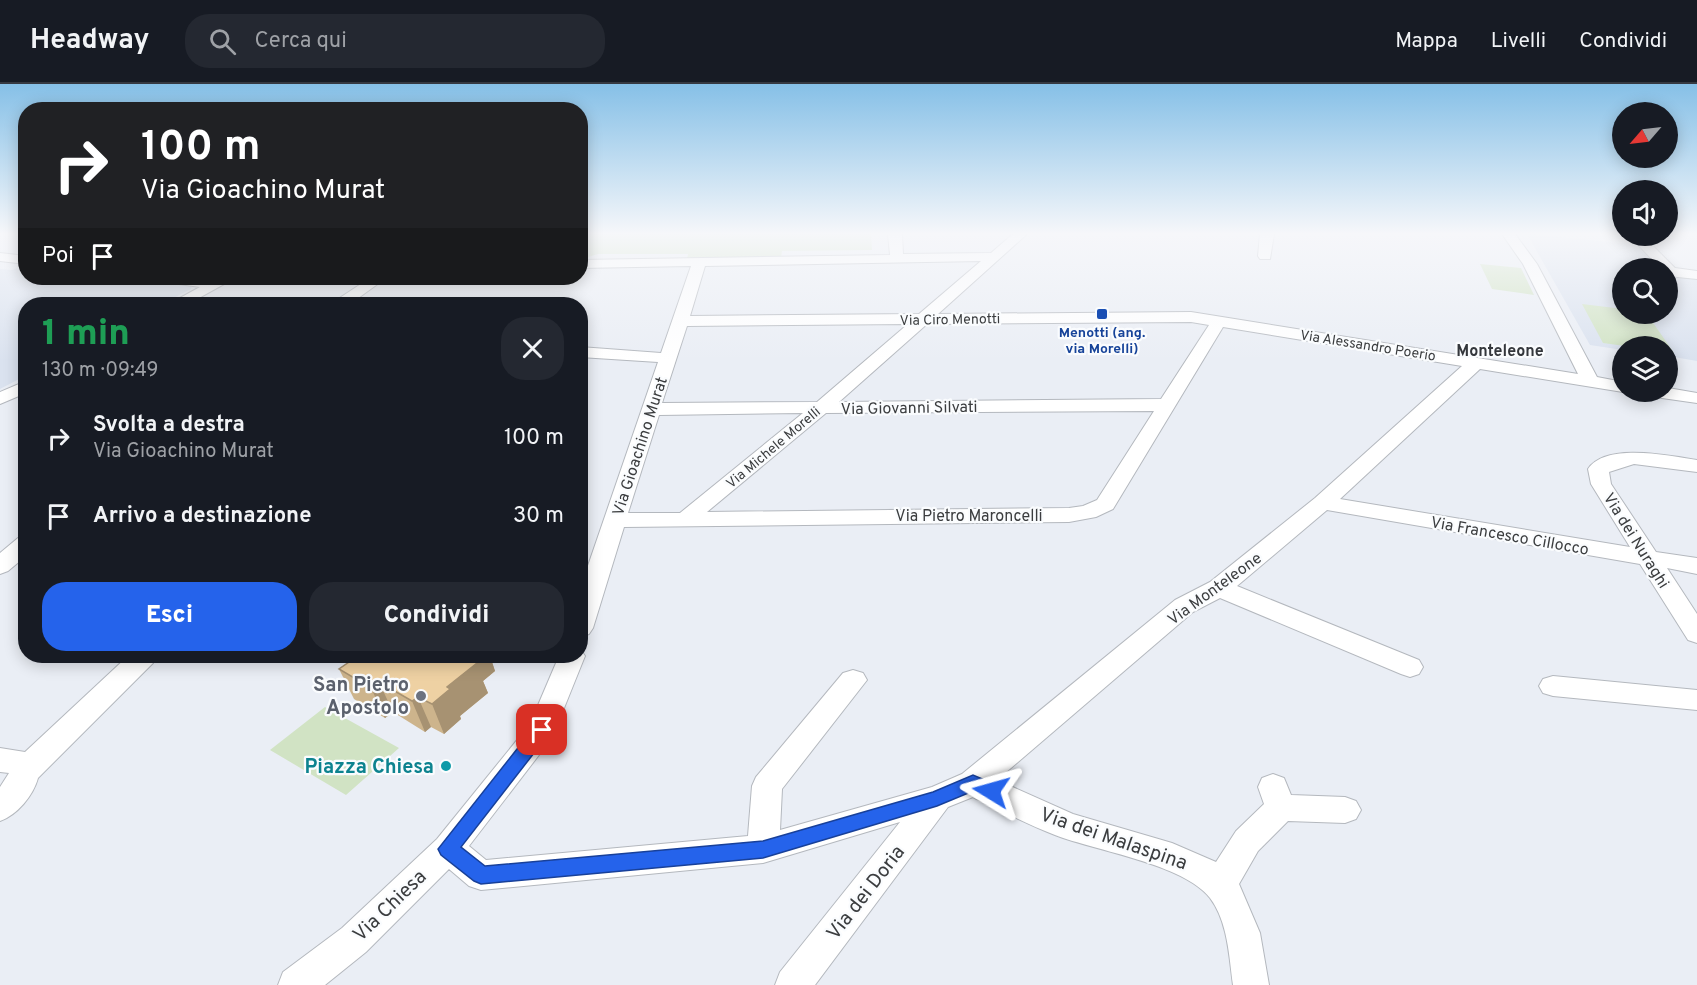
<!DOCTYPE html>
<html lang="it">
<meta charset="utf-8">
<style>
:root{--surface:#171b24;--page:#242831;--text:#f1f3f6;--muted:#9ea1a6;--line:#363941;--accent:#2563eb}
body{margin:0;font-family:Overpass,sans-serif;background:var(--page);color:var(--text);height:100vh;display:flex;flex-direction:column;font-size:22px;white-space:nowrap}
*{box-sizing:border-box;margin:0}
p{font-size:20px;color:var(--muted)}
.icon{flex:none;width:33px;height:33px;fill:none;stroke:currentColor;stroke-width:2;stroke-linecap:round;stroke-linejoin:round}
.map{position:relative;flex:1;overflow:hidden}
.sheet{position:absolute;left:18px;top:213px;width:570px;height:366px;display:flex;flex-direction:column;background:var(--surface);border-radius:24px;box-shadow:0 3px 15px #0003}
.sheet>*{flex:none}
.guide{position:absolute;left:18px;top:18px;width:570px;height:183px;border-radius:24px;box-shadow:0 3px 15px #0003;background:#202124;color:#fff;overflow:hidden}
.needle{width:39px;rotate:242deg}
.tools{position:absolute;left:1612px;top:18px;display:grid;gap:12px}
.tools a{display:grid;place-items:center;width:66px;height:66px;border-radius:50%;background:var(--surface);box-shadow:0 3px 15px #0003;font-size:30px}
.pin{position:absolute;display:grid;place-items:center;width:51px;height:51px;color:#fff;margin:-26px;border-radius:12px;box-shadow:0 3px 9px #0006}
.me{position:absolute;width:66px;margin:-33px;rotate:278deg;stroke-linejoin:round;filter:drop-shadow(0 0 4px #0008)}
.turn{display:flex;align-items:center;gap:21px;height:126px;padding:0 24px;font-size:27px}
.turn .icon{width:78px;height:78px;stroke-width:2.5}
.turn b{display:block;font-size:42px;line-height:51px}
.then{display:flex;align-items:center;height:57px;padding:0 24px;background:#0003;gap:12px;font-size:22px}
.round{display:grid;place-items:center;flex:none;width:63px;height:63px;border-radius:24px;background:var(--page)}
.head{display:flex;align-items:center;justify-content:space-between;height:102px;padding:0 24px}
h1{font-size:36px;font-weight:800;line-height:45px;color:#1e9e55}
.action{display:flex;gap:12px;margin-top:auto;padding:12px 24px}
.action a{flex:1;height:69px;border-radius:24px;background:var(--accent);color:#fff;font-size:24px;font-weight:800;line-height:69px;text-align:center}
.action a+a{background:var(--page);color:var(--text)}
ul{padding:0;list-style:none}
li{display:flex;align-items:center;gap:18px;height:78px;padding:0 24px}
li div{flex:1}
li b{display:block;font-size:22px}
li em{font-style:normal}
header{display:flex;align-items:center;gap:36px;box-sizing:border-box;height:84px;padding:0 30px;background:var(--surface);border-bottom:2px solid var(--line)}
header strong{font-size:28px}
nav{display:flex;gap:33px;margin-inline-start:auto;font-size:21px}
.search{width:420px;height:54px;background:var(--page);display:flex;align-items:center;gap:15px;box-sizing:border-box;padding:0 21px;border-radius:24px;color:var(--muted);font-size:22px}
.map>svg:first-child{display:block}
</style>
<header>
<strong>Headway</strong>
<div class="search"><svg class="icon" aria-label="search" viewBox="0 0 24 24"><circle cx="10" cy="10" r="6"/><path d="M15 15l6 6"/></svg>Cerca qui</div>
<nav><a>Mappa</a><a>Livelli</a><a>Condividi</a></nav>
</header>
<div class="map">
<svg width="1697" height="901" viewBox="0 0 1697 901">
<rect width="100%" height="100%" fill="#eaeef5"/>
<!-- built -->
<path fill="#dae2ef" d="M1527,150L1641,161L1662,184H1623V230H1668V191L1697,196V277L1668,272V262H1623V266L1590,261Z
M25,181L26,194H131L192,201L191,205L162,220H26L25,292L0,305V185L12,186Z"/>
<!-- green -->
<path fill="#d1e3c4" d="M580,150H871L872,166L782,167L781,174L687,175L688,170H598L581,175Z
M1480,180L1521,184L1534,211L1492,205Z
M1582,220L1623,225V230H1647L1674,269L1668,268V262H1625L1603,259Z
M325,623L399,664L346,711L270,666Z"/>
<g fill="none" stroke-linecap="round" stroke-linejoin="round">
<!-- minor casing -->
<g stroke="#b4b8be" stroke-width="2">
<path id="minor" d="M888,150H902L903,170L991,169L1013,150H1027L938,230L1191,228L1578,290L1523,180L1502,150H1515L1537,180L1597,293L1623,298V308H1627H1623L1480,285L1340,415L1630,463L1591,400L1588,385C1606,358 1670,372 1697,376V388L1634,380L1609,388L1611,400L1656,468L1697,474V490L1667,484L1697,530V559L1688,556L1640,480L1327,426L1237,502L1419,576L1423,583L1419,590L1410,593L1401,590L1220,514L1193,528L997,696L1073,730L1172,759L1216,778L1236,747L1264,720L1258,703L1262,694L1273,690L1284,694L1291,711L1345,713L1356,717L1361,726L1356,735L1345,739L1288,737L1258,767L1239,800L1260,849L1269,901H1233C1229,872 1228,838 1210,814C1184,780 1096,767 1055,751C1027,740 1000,726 973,713L948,723L815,901H775L780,888L900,738L763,779L481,806L469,802L449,785L366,868L325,901H278L283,888L342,844L437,755L530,640L559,572H580V565L585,572L552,654L469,762L486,776L748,752L752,702L756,693L843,589L853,586L863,589L867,596L782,705L780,746L932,703L962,690L1175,516L1210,498L1315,414L1462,282L1223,243L1113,425L1096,433L1069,438L624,443L593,544L589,550L580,553V505L658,278L580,273V263L661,269L691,182L580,184V176L890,171ZM981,177L919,230L690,232L705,182ZM1191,238L1209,241L1161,315L839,318L927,240ZM908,240L817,318L662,319L687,242ZM1154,327L1097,416L1083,422L1069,424L707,428L826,329ZM803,329L680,429H628L659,331Z
M1260,150H1274L1270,175H1260L1258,172Z
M1630,152H1643L1675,184L1697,187V195L1668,192V184H1660Z
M0,169L26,172V180L0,177Z
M158,194H235L188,220H169L200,203L165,198Z
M370,194H386L350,220H333L335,217Z
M26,297V309L0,320V308Z
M1668,304L1697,309V319L1655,313L1649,312L1646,308H1668Z
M26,452V472L8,487L0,490V469L18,454Z
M128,572H157L153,579L38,694C33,712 17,731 0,737V703L9,689L0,688V664L25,668Z
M1553,592L1697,606V626L1553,612L1543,609L1539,602L1543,595Z"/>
</g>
<!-- minor -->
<use href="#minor" fill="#fff" fill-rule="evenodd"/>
</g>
<!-- wall -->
<path fill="#cdb48c" d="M355,572H490L495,587L483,597L488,609L460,632L461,635L444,650L431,643L425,648L393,628L385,634L354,615L339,585L356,573Z"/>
<!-- shaded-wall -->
<path fill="#a79272" d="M466,572H490L495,587L483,597L488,609L460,632L461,635L444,650L432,620L447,603Z
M379,598L393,628L385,634L371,604Z
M418,613L431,643L425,648L412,617Z"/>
<!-- building -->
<path fill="#eed1a3" stroke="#a79272" stroke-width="1.5" d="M358,572H467H466L477,579L447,603L450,605L432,620L418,613L412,617L379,598L371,604L339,585Z"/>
<!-- sky -->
<linearGradient id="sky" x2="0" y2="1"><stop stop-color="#86c0e7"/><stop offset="0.54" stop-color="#f6f7fa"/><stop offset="1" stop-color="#f6f7fa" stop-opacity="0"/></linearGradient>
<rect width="1697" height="277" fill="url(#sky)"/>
<!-- route -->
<path fill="#2563eb" stroke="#184099" stroke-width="1.5" d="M542,639L548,641L550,646L548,651L461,763L485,782L763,757L933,708L973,691L997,701L1000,707L997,712L991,714L973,707L937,722L763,774L481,800L474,797L441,771L438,765L536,641Z"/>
<!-- markers -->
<rect fill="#1a4fb4" stroke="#fafcfe" stroke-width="2" x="1096" y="224" width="12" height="12" rx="3"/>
<circle fill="#6b7280" stroke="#fafcfe" stroke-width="2" cx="421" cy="612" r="6"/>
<circle fill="#0f9aa8" stroke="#fafcfe" stroke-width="2" cx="446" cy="682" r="6"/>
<g text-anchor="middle" stroke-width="4.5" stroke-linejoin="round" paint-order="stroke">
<!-- far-street labels -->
<g font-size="14" fill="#3b3d3f" stroke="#fafcfe">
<text transform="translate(950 235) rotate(-1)" y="5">Via Ciro Menotti</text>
<text transform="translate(1368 261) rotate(9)" y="5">Via Alessandro Poerio</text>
<text transform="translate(773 363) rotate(-40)" y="5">Via Michele Morelli</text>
</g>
<!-- far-transit labels -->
<g font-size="14" font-weight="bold" fill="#164399" stroke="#fafcfe">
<text x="1102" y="253">Menotti (ang.<tspan x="1102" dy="16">via Morelli)</tspan></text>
</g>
<!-- far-quarter labels -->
<g font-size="16" font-weight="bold" fill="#34373c" stroke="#fafcfe">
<text x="1500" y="272">Monteleone</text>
</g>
<!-- street labels -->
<g font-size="16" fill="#3b3d3f" stroke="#fafcfe">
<text transform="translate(909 323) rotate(-1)" y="6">Via Giovanni Silvati</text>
<text transform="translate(639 362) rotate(-72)" y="6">Via Gioachino Murat</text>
<text x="969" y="437">Via Pietro Maroncelli</text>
<text transform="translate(1510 451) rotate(10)" y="6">Via Francesco Cillocco</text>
<text transform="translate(1637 456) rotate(58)" y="6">Via dei Nuraghi</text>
<text transform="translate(1214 504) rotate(-36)" y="6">Via Monteleone</text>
</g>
<!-- near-worship labels -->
<g font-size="20" font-weight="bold" fill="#5b616d" stroke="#fafcfe" text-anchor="end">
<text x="409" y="607">San Pietro<tspan x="409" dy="23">Apostolo</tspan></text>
</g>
<!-- near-culture labels -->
<g font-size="20" font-weight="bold" fill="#0d838f" stroke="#fafcfe" text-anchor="end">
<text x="434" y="689">Piazza Chiesa</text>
</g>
<!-- near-street labels -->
<g font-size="20" fill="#3b3d3f" stroke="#fafcfe">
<text transform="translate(1114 754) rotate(19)" y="7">Via dei Malaspina</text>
<text transform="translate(865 808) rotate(-52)" y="7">Via dei Doria</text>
<text transform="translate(389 821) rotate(-44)" y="7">Via Chiesa</text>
</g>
</g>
</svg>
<div class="tools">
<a><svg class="needle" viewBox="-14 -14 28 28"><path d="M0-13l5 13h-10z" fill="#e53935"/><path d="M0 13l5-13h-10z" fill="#9ea1a6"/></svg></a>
<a><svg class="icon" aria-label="sound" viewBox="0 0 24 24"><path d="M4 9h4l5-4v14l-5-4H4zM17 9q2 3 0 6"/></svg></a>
<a><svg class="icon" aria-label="search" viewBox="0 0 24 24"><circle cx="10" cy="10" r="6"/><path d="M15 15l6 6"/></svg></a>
<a><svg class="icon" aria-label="layers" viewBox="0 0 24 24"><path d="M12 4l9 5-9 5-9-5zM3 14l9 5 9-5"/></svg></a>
</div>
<div class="pin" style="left:542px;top:646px;background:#d93025"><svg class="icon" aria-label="arrive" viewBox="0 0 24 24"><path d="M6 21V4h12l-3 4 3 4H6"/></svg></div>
<svg class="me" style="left:991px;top:707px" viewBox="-20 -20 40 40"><path d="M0-17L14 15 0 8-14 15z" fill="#2563eb" stroke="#fff" stroke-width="4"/></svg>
<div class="guide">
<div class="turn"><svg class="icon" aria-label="right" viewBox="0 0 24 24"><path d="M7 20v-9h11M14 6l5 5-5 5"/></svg><div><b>100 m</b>Via Gioachino Murat</div></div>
<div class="then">Poi<svg class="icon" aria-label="arrive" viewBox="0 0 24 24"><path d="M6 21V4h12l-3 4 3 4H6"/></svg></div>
</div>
<section class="sheet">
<div class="head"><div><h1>1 min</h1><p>130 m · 09:49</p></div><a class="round"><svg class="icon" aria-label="close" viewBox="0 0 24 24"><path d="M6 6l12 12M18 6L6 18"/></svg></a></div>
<ul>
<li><svg class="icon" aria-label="right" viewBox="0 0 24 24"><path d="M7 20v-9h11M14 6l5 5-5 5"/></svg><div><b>Svolta a destra</b><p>Via Gioachino Murat</p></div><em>100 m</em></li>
<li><svg class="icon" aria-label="arrive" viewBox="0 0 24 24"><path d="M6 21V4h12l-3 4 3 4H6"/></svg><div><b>Arrivo a destinazione</b></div><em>30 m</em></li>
</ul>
<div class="action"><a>Esci</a><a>Condividi</a></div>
</section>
</div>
